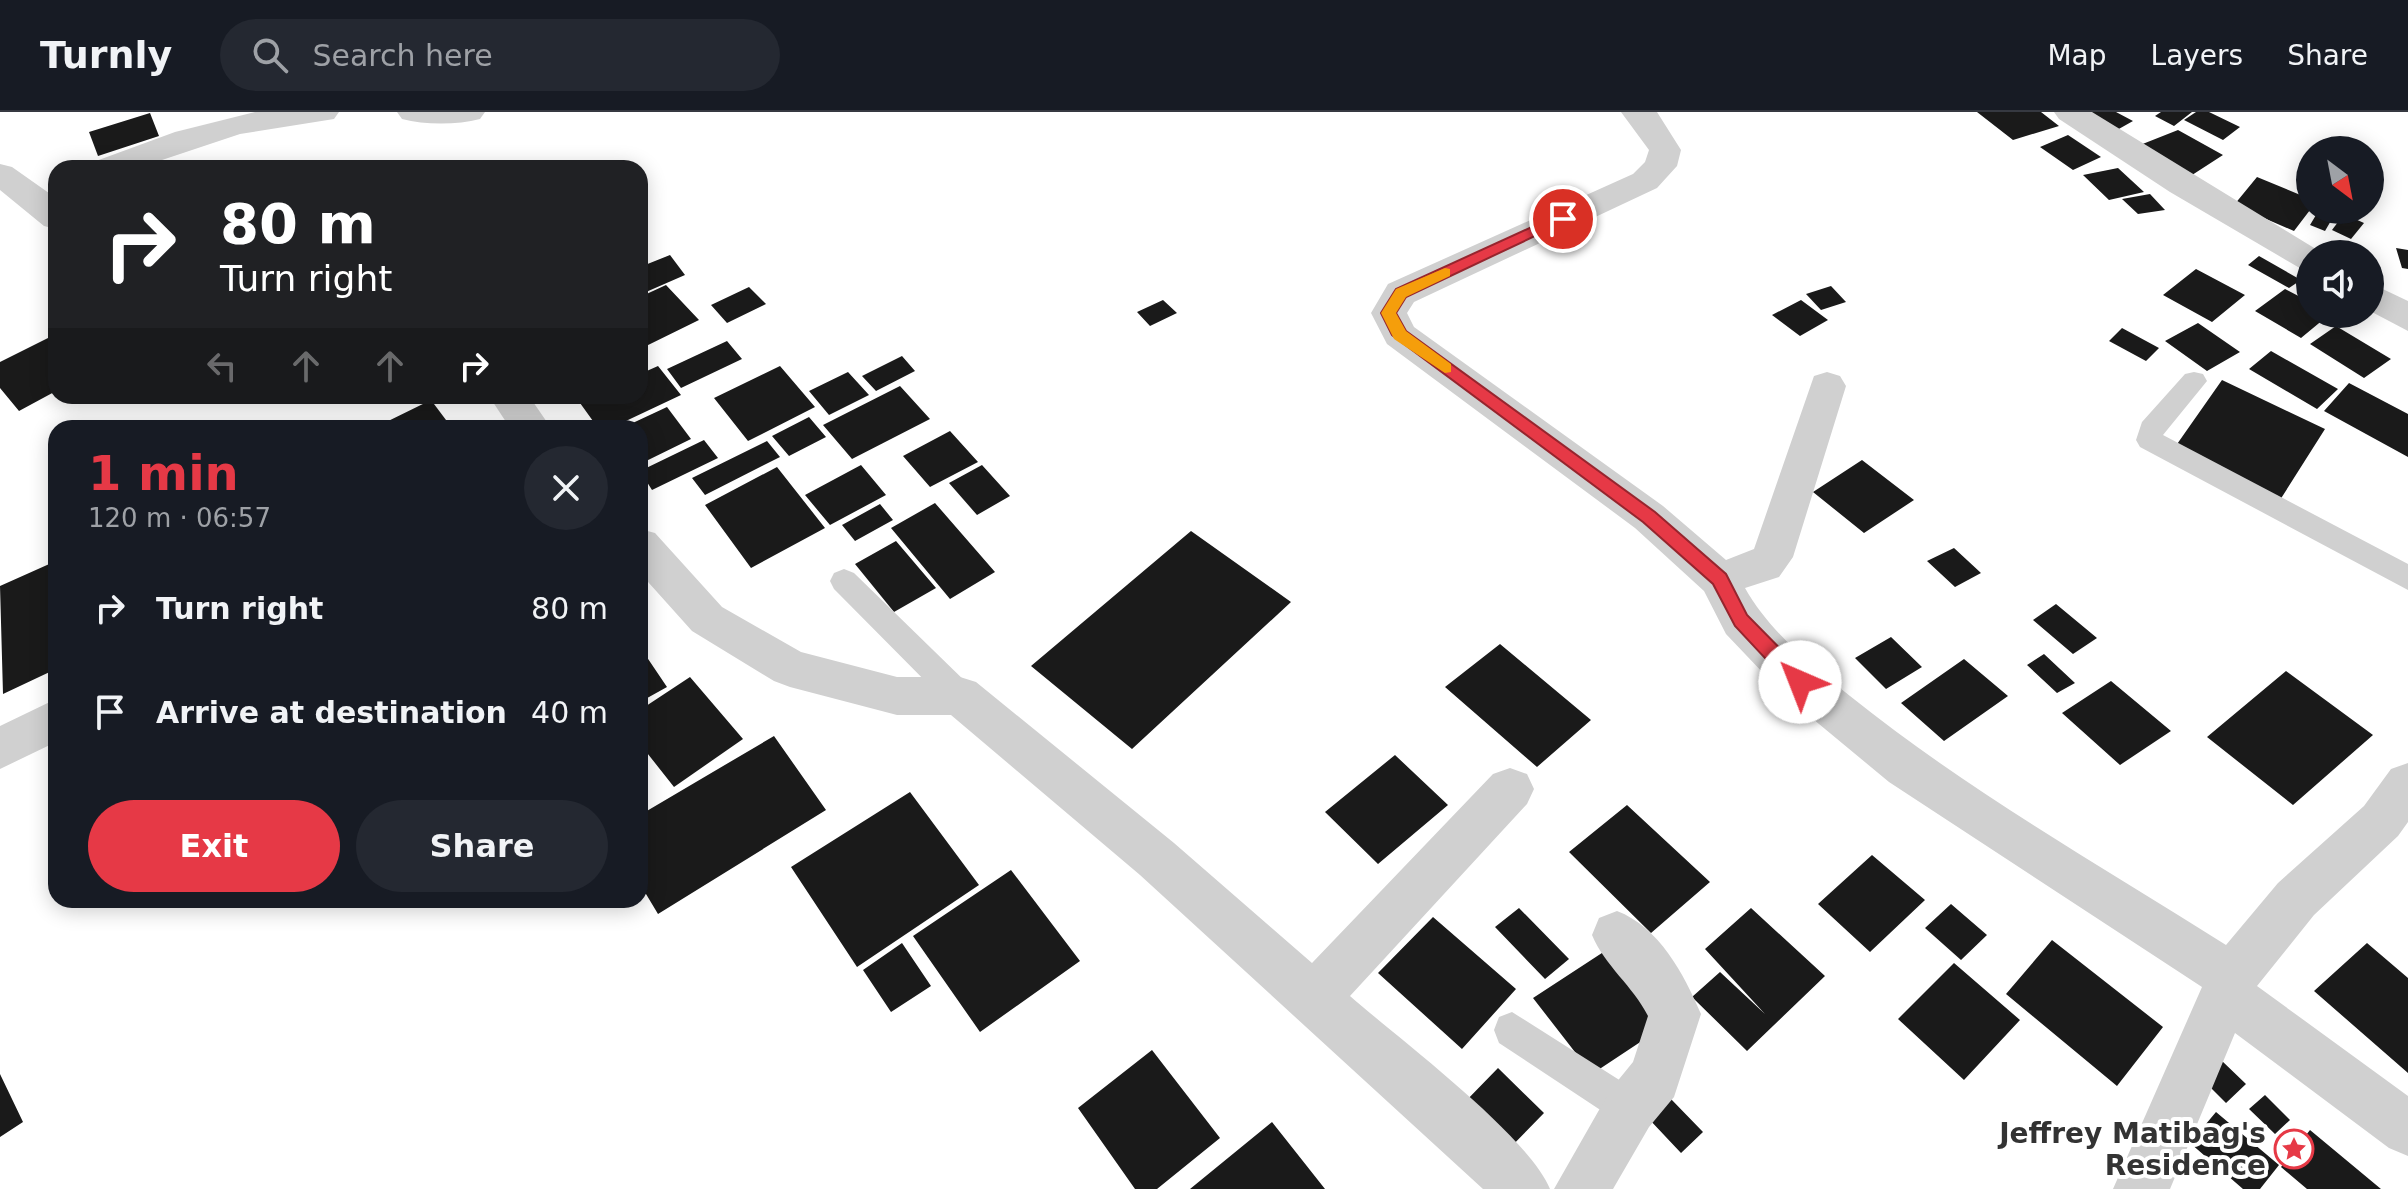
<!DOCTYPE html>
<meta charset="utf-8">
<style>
:root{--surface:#171b24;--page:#242831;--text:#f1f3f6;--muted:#9ea1a6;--line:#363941;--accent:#e63946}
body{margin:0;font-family:"DejaVu Sans",sans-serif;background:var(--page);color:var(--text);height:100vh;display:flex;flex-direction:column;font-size:30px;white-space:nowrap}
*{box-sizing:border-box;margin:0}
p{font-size:26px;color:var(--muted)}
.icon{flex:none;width:44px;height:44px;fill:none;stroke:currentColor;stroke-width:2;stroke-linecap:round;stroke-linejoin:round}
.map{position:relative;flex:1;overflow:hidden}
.panel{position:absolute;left:48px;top:308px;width:600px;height:488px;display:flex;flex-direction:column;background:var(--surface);border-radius:24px;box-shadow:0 4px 20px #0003}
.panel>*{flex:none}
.top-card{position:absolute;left:48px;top:48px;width:600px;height:244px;border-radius:24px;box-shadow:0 4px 20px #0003;background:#202124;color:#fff;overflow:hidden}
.needle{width:52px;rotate:148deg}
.buttons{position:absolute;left:2296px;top:24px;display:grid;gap:16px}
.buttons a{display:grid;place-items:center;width:88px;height:88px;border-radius:50%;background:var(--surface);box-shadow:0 4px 20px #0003;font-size:40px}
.pin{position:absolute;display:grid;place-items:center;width:68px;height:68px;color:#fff;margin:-34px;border:4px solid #fff;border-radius:50%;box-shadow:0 2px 8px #0007}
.me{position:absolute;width:88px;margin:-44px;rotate:316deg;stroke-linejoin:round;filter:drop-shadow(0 0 6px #0008)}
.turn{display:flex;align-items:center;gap:28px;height:168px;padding:0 40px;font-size:36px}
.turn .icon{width:104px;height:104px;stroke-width:2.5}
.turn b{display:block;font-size:56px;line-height:68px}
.lanes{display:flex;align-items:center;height:76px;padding:0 40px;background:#0003;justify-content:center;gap:40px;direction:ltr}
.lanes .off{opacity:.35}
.round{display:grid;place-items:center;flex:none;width:84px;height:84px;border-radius:42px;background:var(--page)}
.headline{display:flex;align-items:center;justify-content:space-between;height:136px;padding:0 40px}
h1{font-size:48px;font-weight:700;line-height:60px;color:var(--accent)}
.cta{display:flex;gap:16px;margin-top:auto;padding:16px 40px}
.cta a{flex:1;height:92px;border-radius:48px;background:var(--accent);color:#fff;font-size:32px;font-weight:700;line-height:92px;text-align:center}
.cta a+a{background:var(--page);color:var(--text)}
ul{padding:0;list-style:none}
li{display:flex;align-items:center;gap:24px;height:104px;padding:0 40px}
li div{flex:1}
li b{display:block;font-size:30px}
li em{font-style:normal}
header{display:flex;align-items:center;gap:48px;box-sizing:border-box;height:112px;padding:0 40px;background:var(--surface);border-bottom:2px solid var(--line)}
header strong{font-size:38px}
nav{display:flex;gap:44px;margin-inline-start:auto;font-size:28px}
.search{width:560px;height:72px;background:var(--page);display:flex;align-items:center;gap:20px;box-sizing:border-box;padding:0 28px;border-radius:44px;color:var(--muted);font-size:30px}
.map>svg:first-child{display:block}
</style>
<header>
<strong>Turnly</strong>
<div class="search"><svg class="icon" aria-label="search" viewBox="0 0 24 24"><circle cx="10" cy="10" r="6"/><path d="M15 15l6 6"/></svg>Search here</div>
<nav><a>Map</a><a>Layers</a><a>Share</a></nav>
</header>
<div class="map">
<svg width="2408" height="1077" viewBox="0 0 2408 1077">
<rect width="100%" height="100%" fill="#fff"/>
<!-- building -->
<path fill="#1a1a1a" d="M1977,0H2041L2059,14L2013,28Z
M2084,0H2116L2133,9L2117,18Z
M2161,0H2192L2174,14L2155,4Z
M2196,0H2209L2240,15L2223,28L2184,8Z
M150,1L159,24L98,44L89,20Z
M2178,18L2223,43L2189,65L2135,35Z
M2068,23L2101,45L2073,58L2040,35Z
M2118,56L2144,80L2109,88L2083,63Z
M2257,65L2310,87V98L2294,119L2234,93Z
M2150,82L2165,98L2138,102L2122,87Z
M2319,98L2336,100L2325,119L2310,113Z
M2344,102L2364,111L2351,127L2332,118Z
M2396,136L2408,138V157L2402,156Z
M670,143L685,163L646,180L640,171V155Z
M2259,144L2301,168L2289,176L2248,153Z
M2196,157L2245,183L2212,210L2163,183Z
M666,173L699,208L640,237V185Z
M1831,174L1846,190L1821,198L1806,182Z
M749,175L766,192L727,211L711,193Z
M2285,177L2310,190V202H2330L2301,226L2255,199Z
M1163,188L1177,201L1150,214L1137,200Z
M1801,188L1828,208L1800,224L1772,203Z
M2198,211L2240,240L2207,259L2165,229Z
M2336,214L2391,247L2364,266L2310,232Z
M2122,216L2159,236L2146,249L2109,229Z
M56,222V279L19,299L0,276V250Z
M727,229L742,247L681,276L667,257Z
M2271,239L2338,277L2317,297L2249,257Z
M902,244L915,259L876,279L862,264Z
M658,254L681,283L611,316H598L580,291L594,284H640V262Z
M780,254L815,295L748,329L714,286Z
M848,260L869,283L829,303L809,279Z
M2222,268L2325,317L2280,388L2175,335Z
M2349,271L2408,302V345L2324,299Z
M900,274L930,307L852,347L823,313Z
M431,288L452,316H374Z
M667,295L691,327L640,352V316H622Z
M809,305L826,325L789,344L772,324Z
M950,319L978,350L930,375L903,344Z
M704,328L718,346L652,378L640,359Z
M767,329L780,345L705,383L692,366Z
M1862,348L1914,388L1864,421L1813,380Z
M861,353L886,383L830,413L805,383Z
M982,353L1010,384L977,403L949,371Z
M777,355L825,416L751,456L705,393Z
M935,391L995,460L950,487L891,416Z
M880,392L893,408L855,429L842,413Z
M1191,419L1291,490L1132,637L1031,554Z
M896,429L936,476L894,500L855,452Z
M1954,436L1981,461L1955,475L1927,449Z
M56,449V557L3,582L0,474Z
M2056,492L2097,526L2073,542L2033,508Z
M1891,525L1922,555L1886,577L1855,546Z
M1500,532L1591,608L1537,655L1445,575Z
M640,535L667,575L640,590Z
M2044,542L2075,571L2057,581L2027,553Z
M1964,547L2008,584L1944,629L1901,591Z
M2286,559L2373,623L2293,693L2207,625Z
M690,565L743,627L674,675L640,632V598Z
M2111,569L2171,619L2120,653L2062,601Z
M774,624L826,698L658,802L640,772V703Z
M1395,643L1448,693L1378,752L1325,700Z
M910,680L979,773L857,855L791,755Z
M1627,693L1710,770L1651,821L1569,740Z
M1872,743L1925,788L1870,840L1818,792Z
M1011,758L1080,849L980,920L913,824Z
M1951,792L1987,823L1961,848L1925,816Z
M1519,796L1569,847L1545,867L1495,815Z
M1751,796L1825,864L1747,939L1692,885L1720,860L1765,902L1705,837Z
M1433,805L1516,877L1462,937L1378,861Z
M2052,828L2163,915L2117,974L2006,882Z
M902,831L931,874L891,900L863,858Z
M2367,831L2408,866V961L2314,879Z
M1605,839L1666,913L1592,962L1533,886Z
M1954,851L2020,908L1964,968L1898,907Z
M1152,938L1220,1026L1157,1077H1135L1078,996Z
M2221,948L2246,972L2226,991L2200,965Z
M1498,956L1544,1001L1505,1041L1461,994Z
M0,962L23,1010L0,1025Z
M2265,983L2290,1008L2275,1022L2249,997Z
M1670,986L1703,1020L1681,1041L1648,1006Z
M2216,1000L2279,1053L2260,1077H2243L2190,1031Z
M1272,1010L1325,1077H1190Z
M2310,1018L2381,1077H2307L2281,1055Z"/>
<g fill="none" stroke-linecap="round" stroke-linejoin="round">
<!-- lane -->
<path fill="#d0d0d0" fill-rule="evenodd" d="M2194,260L2203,262L2207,269L2163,323L2408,452V478L2140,335L2136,328L2142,310L2185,262Z
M844,457L854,461L971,575L975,584L971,593L960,597L949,593L834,477L830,469L834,461Z
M1512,900L1643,983L1648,996L1643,1009L1630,1014L1617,1009L1499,931L1494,918L1499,905Z"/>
<!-- street -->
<path fill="#d0d0d0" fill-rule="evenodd" d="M255,0H339L334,7L240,22L138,56H91L96,49L175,20Z
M397,0H485L480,7C457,13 425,13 402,7Z
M1621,0H1657L1681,38L1677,54L1657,76L1414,190L1407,201L1414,215L1663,394L1726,448L1754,437L1814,264L1827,260L1840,264L1846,274L1793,445L1779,465L1745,476C1769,519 1812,554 1850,584C1967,678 2099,753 2226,833L2278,771L2364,694L2391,657L2408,651V710L2398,724L2314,803L2257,874L2408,984V1044L2389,1036L2235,921L2170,1077H2113L2202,875L1889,670L1784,583L1726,522L1704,479L1635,416L1387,232L1371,201L1388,172L1633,62L1645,50L1649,38Z
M2054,0H2092L2324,142H2310V159L2298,155L2170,80L2059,7Z
M0,52L12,55L56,86V117L44,114L0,78Z
M2370,171L2408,189V219L2370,199Z
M489,284H529L551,316H510Z
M640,417L655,421L722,495L801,540L897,565H960L976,570L1174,731L1312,851L1493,662L1510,656L1527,662L1534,677L1527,692L1350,884C1399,927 1528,1023 1550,1077H1483L1140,763L951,603H897L790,575L774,569L692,519L640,461Z
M56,587V630L0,657V614Z
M1617,799C1659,815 1684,862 1701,902L1674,985L1649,1015L1613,1077H1554L1611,977L1633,950L1648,904C1633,874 1605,854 1592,823L1599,806Z"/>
</g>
<!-- route -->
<path fill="#e63946" stroke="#96252e" stroke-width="2" d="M1558,103L1571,107L1406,185L1396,201L1406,219L1655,400L1726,462L1747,503L1807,564V576H1793L1735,514L1713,472L1643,410L1392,223L1381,201L1396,177Z"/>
<!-- slow -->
<path fill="#f59e0b" d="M1445,156L1450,157V164L1406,185L1396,201L1406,219L1451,252V260L1445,261L1394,227L1381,201L1396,177Z"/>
<!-- icons -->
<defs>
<g id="sight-ring" transform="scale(2)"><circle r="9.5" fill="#fff" stroke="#e63946" stroke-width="1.5"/><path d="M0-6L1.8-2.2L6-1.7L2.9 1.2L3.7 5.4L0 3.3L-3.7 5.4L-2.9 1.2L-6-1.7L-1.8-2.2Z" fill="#e63946"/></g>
</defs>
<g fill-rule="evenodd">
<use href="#sight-ring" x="2294" y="1037"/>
</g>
<g text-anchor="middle" stroke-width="8" stroke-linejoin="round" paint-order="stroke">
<!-- near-poi labels -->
<g font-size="28" font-weight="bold" fill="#333" stroke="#fff" text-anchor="end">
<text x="2266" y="1031">Jeffrey Matibag's<tspan x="2266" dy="32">Residence</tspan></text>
</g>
</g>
</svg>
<div class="buttons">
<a><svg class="needle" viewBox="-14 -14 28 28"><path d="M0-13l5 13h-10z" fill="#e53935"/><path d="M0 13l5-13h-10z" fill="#9ea1a6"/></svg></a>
<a><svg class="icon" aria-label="sound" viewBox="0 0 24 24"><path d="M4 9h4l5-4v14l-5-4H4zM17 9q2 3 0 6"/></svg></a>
</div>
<div class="pin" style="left:1563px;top:107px;background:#d93025"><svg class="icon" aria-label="arrive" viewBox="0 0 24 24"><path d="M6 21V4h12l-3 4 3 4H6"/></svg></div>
<svg class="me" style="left:1800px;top:570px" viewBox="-20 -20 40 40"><circle r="19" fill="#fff"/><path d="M0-13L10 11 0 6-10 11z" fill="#e63946"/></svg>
<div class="top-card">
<div class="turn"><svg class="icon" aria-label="right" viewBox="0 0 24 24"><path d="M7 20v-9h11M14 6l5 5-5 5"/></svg><div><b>80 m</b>Turn right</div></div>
<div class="lanes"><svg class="icon off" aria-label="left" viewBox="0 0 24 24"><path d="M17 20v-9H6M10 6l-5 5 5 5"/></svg><svg class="icon off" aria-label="ahead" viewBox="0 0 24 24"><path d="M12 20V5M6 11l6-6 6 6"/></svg><svg class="icon off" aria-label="ahead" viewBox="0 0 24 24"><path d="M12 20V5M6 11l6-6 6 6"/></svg><svg class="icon" aria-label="right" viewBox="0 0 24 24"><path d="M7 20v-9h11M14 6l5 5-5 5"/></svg></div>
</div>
<section class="panel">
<div class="headline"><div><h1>1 min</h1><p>120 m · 06:57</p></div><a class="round"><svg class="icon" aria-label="close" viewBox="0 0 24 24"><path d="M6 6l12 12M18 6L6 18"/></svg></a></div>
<ul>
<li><svg class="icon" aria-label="right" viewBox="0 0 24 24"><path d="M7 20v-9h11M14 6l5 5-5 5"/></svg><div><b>Turn right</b></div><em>80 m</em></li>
<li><svg class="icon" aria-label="arrive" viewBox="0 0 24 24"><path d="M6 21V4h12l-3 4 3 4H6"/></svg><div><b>Arrive at destination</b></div><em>40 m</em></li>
</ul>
<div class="cta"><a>Exit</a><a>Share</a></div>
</section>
</div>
